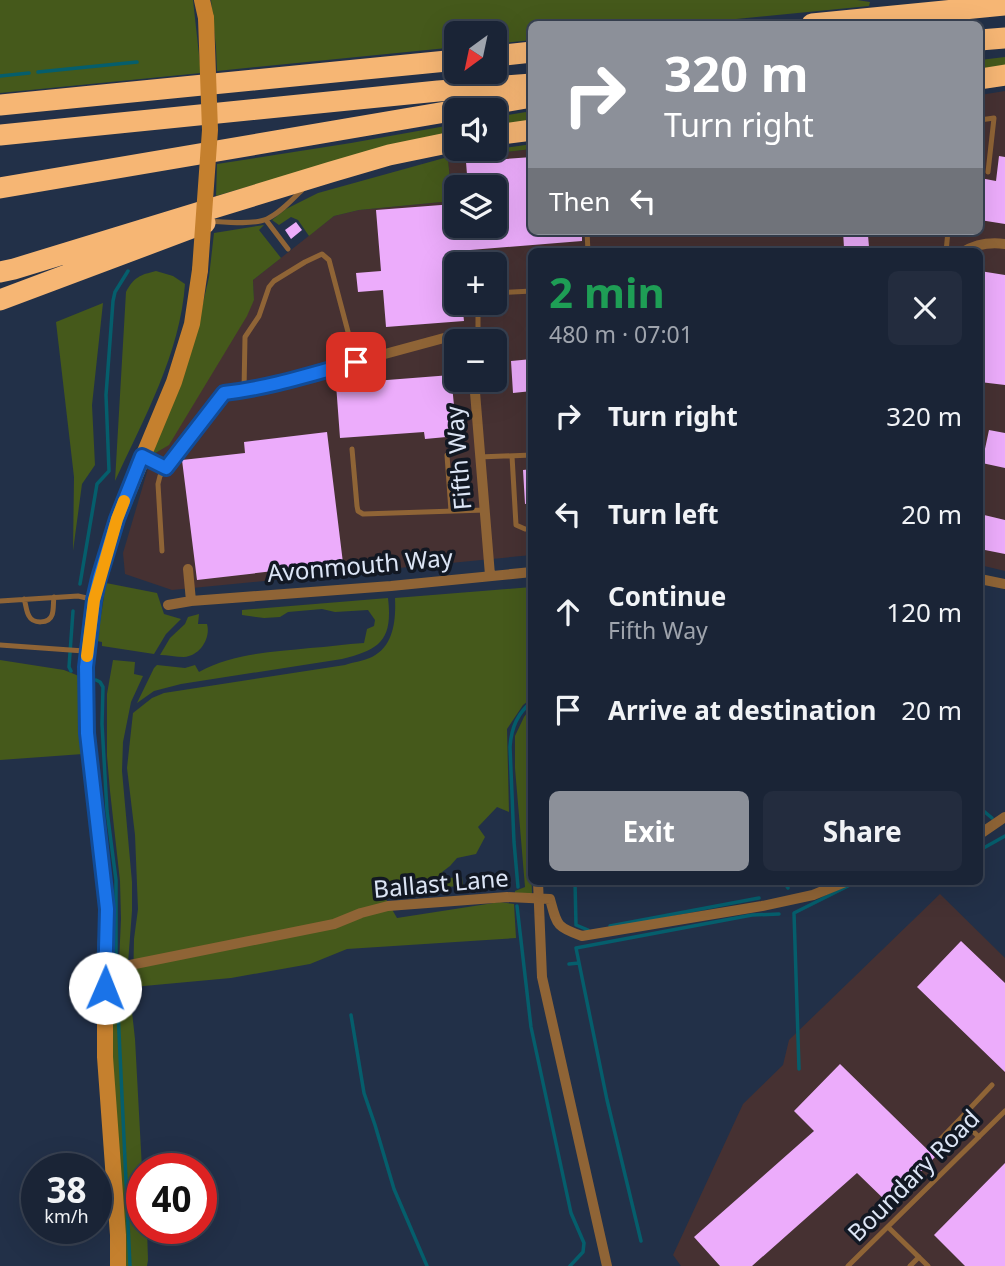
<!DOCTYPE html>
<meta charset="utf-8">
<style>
:root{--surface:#1a2436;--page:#232c3e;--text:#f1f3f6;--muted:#9fa4ad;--line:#384151;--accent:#8c9099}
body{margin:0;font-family:"Noto Sans",sans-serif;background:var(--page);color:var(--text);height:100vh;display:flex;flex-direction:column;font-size:26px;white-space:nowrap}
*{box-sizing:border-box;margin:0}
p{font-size:23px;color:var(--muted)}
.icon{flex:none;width:38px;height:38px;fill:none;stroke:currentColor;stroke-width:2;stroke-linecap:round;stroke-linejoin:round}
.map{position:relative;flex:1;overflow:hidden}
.drawer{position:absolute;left:528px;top:248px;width:455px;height:637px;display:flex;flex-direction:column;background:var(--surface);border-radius:10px;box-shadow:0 7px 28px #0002,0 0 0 2px var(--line)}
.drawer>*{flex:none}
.guide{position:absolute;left:528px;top:21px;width:455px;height:214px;border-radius:10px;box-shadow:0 7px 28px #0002,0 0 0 2px var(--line);background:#8c9099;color:#fff;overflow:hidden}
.needle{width:46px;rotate:213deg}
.controls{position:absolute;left:444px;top:21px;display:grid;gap:14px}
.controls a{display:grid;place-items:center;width:63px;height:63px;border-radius:10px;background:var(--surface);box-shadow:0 7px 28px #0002,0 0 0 2px var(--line);font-size:35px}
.speed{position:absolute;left:21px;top:1153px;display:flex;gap:14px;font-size:35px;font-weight:700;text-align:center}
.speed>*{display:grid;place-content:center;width:91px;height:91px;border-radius:50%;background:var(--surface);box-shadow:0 7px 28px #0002,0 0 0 2px var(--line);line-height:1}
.speed small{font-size:18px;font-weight:400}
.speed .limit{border:10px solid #d22;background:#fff;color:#111}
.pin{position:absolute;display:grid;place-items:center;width:60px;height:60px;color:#fff;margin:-30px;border-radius:14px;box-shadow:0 4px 10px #0006}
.me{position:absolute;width:77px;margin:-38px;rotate:1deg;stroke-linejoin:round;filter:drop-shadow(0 0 5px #0008)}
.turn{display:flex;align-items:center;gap:24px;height:147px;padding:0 21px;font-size:32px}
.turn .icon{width:91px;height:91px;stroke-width:2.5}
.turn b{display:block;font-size:49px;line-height:60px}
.then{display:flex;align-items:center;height:66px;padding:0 21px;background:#0003;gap:14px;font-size:26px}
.round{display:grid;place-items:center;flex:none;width:74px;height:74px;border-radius:10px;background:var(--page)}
.head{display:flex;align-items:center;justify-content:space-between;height:119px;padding:0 21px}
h1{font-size:42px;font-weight:700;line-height:52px;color:#1e9e55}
.primary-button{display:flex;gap:14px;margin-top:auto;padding:14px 21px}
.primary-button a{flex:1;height:80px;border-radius:10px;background:var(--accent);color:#fff;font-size:28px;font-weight:700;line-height:80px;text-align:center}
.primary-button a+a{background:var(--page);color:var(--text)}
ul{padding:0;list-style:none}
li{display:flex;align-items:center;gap:21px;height:98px;padding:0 21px}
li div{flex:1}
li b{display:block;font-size:26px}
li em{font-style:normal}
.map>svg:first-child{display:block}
</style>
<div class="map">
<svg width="1005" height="1266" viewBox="0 0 1005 1266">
<rect width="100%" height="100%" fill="#223048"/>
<!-- industrial -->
<path fill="#463132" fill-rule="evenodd" d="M1005,91V571L980,565V252H532V555L172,590L125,574L123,553L152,455L254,300L253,280L334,216L359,210L452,201L448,159L532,149V231H980V95ZM457,187H495V226H457ZM457,264H495V303H457ZM457,341H495V380H457Z
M940,894L1005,958V1266H681L673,1255L743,1104L783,1065L789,1040Z"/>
<!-- green -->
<path fill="#45591b" d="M0,0H193L201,73L0,93Z
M211,0H857L870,2L869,6L686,24H532V40L495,44V33H457V47L217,71L216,48Z
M1005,57V66L980,70V60Z
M532,111V123L495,127V117Z
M457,124V133L370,151L216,196L217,164L351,143Z
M532,144V149L448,159L452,201L359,210L334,216L309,236L298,220L291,217L279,225L272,220L286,209L318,193L455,155Z
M264,225L259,230L281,258L253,280L254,300L247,316L169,445L152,455L196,333L209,277L214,233Z
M156,271L173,276L185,284C180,354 144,418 115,481L126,292C134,277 140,275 156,271Z
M103,303L92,405L95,465L82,484L73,551L74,477L56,322Z
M106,583L157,593L164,614L181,619L166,634L154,654L102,646V642L97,641Z
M532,587V698L523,705L507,729L509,812L497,807L478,827L485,837L476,854L457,858L450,866L442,872L448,878L462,877L463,886L390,890L383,894L397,918L500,902L514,904L516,938L347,949L310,964L231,978L133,987L134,939L138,909L135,835L127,768L133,713L152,698L164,693L345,665C353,662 364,661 372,657C394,646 396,620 395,598Z
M388,598C393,640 380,650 342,659L181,684L154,691L137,703L154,668L157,665L185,668L195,665L199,672C233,653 273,652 310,648C328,647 346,644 364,643L367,629L374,626L375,620L368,610L335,612L322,609L288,612L280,617L264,618L242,615V610Z
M199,614L198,624H207C211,638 200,656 184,657C176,657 168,655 160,655L170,638L185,624L188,617Z
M0,660L64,670L79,676L83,754L0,760Z
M113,660L135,662L134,674L143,676L131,702L123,742L122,771L132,882V911L128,963H119L121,919L120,881L110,791L107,756V694Z
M532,708V727L527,742L532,894L515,893V891L525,887L515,768V736L524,717L529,710Z
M127,967L135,1039L142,1169V1228L147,1229L148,1260L147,1266H124L111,1063L112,968Z"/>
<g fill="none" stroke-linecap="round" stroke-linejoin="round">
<!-- stream -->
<path stroke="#055e6c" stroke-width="3.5" d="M38,72L137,62
M0,76L29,73
M80,584L97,484L109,471L106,395L113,301L115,292L128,271
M71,671L69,667L73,611
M96,680L100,682L103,687L102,724L107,811L116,880V963
M980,808L992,818
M980,850L1005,836
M575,882L576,925L588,930
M784,882L788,888
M518,887L514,842L510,747C511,730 517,713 532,702
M517,906L531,1027L571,1213L584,1243L583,1252L570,1266
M610,926L759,898
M569,964L579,963
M116,969L130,1266
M351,1015L364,1093L375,1125L394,1189L427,1266
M799,1069L794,913L856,882
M641,1241L607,1100L576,948L752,915L779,914"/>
</g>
<!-- building -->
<path fill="#ecacfb" d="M999,156L1005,157V224L980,220V178L996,181Z
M532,157V231H582V241L458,251L459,264H457V303H462L464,321L386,327L383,290L358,292L356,273L381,271L376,210L454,204L456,226H495V187H468L466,162Z
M296,222L302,230L291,239L285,230Z
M843,231H862V235H868L869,247L844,248Z
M980,271L1005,275V385L980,382Z
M532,359V391L513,393L511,361Z
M451,375L457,436L425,439L424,432L340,438L336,384Z
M989,430L1005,433V468L982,463Z
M327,432L343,563L197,580L182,460L245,453L244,442Z
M532,469V503L525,504L523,470Z
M980,514L1005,520V554L980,549Z
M961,941L1005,983V1072L917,987Z
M840,1064L935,1157L889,1204L857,1173L752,1266H720L694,1237L814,1131L794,1111Z
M1005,1163V1266H965L934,1235Z"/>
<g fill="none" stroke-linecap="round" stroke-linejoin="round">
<!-- lane -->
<path stroke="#8f6436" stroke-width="5" d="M980,120L994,118L988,172
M266,220L288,249
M210,221C225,222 254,225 267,219C280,213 292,200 302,190
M587,231L588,252
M755,252L796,249L804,252
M946,252L948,231
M495,293L532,291
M478,303V335
M244,390L245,337L259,316L269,287L274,281L305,262L322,254L329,260L356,362
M352,449L357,506L358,511L363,514L485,510
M447,455L451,511
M512,456L516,525L525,529H532
M145,457L166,469
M479,457L532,455
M162,551L158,484L160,476L224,393L248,390L322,371
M24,599C26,604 26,611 29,616C33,624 49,624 52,615C54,610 53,602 54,597
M0,601L78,596L91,599
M0,645L84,651
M979,1137L960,1119L992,1085
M932,1148L960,1119
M888,1227L928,1266
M848,1266L1005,1111
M910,1266L919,1257"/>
<!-- street -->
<path stroke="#8f6436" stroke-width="10" d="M963,252C976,244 990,242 1005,244
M322,371L444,338L493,334
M474,380L490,575
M188,569L191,601
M980,579L1005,584
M168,605L191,601L391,586L532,572
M980,834L1005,817
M538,882L542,977L607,1266
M105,965H130L334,924L361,913L388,906L507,897L550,899C557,925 556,927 582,936L762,906L813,895L845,882"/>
<!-- secondary -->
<path stroke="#c5802e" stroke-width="16" d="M202,0L206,18
M118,1266V1235L105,1057V965L107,909L87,733L86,667L94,600L99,578L117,519L174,382L192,324L200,270"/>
<!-- highway -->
<path stroke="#f6b674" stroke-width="21" d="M812,24L1005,5
M980,40L1005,38
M495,56L532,52
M980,79L1005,75
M0,105L457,60
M457,110L532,97
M0,135L438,91L532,84
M495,135L532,130
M0,188L457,110
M0,272L14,269L331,172L389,155L457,141
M0,300L205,223"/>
<!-- secondary-bridge -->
<path stroke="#c5802e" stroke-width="16" d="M200,270L210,130L206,18"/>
</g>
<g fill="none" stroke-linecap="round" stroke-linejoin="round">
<!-- route casing -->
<g stroke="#114b97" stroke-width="18">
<path id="route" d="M105,988L107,909L87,733L86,667L94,600L99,578L117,519L142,456L166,468L224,393C269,388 312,374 356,362"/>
</g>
<!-- route -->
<use href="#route" stroke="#1a73e8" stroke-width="12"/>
<!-- slow -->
<path stroke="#f59e0b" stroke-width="12" d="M87,656L94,600L117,519L124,501"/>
</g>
<g text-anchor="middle" stroke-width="7" stroke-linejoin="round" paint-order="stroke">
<!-- street labels -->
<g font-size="24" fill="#dce5f5" stroke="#121823">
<text transform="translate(459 458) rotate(-95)" y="8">Fifth Way</text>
<text transform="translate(360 566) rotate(-5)" y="8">Avonmouth Way</text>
<text transform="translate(441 884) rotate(-5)" y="8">Ballast Lane</text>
<text transform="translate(914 1176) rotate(-45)" y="8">Boundary Road</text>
</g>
</g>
</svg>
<div class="controls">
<a><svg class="needle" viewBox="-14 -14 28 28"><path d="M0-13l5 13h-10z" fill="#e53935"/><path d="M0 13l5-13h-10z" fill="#9fa4ad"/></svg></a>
<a><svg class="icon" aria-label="sound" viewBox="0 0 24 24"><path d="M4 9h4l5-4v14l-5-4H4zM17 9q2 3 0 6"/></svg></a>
<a><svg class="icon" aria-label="layers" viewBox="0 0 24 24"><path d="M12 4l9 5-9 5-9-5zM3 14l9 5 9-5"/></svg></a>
<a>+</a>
<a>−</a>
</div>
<div class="speed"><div>38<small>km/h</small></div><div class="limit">40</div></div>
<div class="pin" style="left:356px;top:362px;background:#d93025"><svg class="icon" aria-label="arrive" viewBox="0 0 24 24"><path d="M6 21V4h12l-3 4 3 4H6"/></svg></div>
<svg class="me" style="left:105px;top:988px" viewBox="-20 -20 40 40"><circle r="19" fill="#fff"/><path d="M0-13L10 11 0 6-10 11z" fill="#1a73e8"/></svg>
<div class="guide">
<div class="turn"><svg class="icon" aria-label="right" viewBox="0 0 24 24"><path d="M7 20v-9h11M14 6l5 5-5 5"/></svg><div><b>320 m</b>Turn right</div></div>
<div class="then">Then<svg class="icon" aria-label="left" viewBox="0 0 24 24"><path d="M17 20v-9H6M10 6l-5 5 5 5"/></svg></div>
</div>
<section class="drawer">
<div class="head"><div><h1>2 min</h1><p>480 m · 07:01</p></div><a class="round"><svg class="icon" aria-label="close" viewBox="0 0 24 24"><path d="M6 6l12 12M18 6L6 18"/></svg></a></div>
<ul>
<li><svg class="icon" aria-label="right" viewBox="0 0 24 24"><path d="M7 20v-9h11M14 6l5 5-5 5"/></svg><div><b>Turn right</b></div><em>320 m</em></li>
<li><svg class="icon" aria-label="left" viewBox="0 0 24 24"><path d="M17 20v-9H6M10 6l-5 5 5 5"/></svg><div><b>Turn left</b></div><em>20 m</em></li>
<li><svg class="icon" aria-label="ahead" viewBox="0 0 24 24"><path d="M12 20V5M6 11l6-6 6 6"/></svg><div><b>Continue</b><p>Fifth Way</p></div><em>120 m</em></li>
<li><svg class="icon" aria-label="arrive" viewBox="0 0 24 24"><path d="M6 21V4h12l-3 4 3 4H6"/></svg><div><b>Arrive at destination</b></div><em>20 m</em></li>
</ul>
<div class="primary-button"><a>Exit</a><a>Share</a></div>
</section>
</div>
